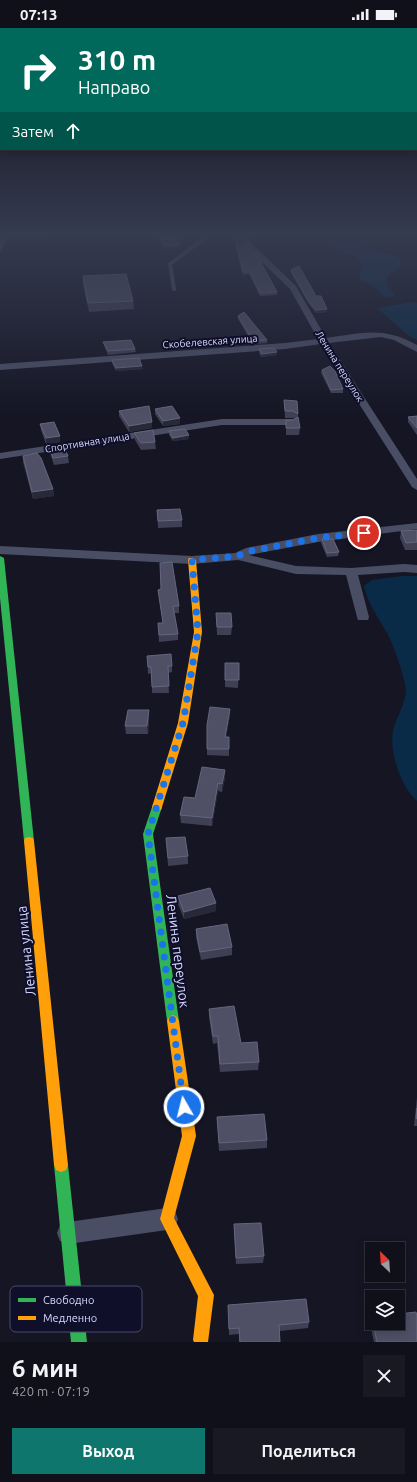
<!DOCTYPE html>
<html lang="ru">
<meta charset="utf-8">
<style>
:root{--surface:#10101b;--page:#191924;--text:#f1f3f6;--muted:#9c9da3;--line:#30303a;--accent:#0f766e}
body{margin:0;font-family:Ubuntu,sans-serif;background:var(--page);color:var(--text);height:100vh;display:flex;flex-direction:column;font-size:15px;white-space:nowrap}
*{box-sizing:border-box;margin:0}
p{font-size:13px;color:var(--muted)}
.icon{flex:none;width:22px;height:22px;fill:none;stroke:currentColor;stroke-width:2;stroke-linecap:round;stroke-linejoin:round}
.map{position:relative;height:1314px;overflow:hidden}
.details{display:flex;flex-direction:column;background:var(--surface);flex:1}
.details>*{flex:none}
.hud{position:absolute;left:0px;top:0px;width:417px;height:122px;box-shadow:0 2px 10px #0003,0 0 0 1px var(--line);background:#00695c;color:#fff;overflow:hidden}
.needle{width:26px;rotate:335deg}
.controls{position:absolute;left:365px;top:1214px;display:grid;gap:8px}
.controls a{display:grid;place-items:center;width:40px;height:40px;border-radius:0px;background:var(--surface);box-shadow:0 2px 10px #0003,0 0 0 1px var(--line);font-size:20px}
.pin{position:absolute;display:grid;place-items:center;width:34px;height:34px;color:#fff;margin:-17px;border:2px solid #fff;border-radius:50%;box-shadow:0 1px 4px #0007}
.me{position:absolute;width:44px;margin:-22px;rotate:352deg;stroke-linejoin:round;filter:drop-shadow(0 0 3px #0008)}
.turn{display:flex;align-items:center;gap:14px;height:84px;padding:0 12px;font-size:18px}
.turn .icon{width:52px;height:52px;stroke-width:2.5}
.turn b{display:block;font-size:28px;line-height:34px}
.then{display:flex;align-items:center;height:38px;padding:0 12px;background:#0003;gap:8px;font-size:15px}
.round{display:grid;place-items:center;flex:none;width:42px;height:42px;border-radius:0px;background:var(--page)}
.headline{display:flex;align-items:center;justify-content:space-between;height:68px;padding:0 12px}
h1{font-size:24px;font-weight:700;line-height:30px}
.action{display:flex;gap:8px;margin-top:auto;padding:8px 12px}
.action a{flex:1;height:46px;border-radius:0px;background:var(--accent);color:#fff;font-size:16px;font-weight:700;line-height:46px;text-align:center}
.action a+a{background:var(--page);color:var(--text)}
.status{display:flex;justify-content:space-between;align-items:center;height:28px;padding:0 20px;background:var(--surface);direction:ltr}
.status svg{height:11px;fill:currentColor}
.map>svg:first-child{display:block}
</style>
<div class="status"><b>07:13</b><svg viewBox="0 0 49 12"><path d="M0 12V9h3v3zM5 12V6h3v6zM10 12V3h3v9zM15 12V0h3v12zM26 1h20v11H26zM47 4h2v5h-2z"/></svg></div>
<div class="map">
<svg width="417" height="1314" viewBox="0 0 417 1314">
<rect width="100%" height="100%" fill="#151524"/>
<!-- water -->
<path fill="#092b47" d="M310,204H344L362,214V219L392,227L400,232V238L388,248L385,255L392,263L395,269H385L373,257L360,253L359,248L362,238L357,230L339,223L322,210L311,206Z
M411,274L417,275V312L409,308L377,280Z
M402,548H417V773C401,759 389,724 393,703C396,688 409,673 405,656C401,639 395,621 387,605C378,589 368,576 364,558L372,552Z"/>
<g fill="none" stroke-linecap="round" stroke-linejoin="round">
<!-- lane -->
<path stroke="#4a4e65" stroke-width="4" d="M174,261L170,236L205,210L207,204"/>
<!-- street -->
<path fill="#4a4e65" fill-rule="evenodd" d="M240,204H246L249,213L296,258L326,310C363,305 383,298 417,317V324L394,312L381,309L329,315L417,451V462L412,459L321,316L285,321L0,342V336L285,315L318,311L290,261L243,216Z
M222,391H293L298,394L293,397H222L0,431V425Z
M417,495V501L318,514L249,527L296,538L351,540L404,536L417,537V545L404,544L358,547L369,589L368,592H358L357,589L346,547L296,546L238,532L192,536L0,526V518L192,528L235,525L246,520L318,506Z
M167,1180L175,1183L178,1191L175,1199L167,1202L68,1216L60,1213L57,1205L60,1197L68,1194Z"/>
<!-- fast -->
<path fill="#30b455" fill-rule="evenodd" d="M0,204H19L0,206Z
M0,528L4,530L34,813L33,816L29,817L25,816L24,813L0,570Z
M157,775L161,776L162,779L153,806L179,993L177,997L173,999L169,997L167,993L143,806L153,776Z
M61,1130L66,1132L68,1137L87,1314H71L54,1137L56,1132Z"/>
<!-- slow -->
<path fill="#ff9f0a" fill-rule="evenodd" d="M189,530H192L196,532L202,604L188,695L162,779L161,782H153L152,779L178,695L194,604L188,532Z
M29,809L33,810L34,813L68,1137L66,1142L61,1144L56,1142L54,1137L24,813L25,810Z
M173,987L177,989L179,993L196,1108L174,1190L214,1267L208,1314H194L193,1312L198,1268L160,1191L182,1108L167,993L169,989Z"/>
</g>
<!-- wall -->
<path fill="#3f4053" d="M155,204H173L180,220L165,222Z
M230,204H240L241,216L240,217L277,264V267L260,268L249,246L243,247L236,220L237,217Z
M247,204H262L250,211Z
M291,242L327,281V284L316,285L308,275L291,245Z
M83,248L133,273L134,281L89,284L83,256Z
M238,288L267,312V315L253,316L238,291Z
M103,314L135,321L136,324L108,327L104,317Z
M259,321L277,327L261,329L259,324Z
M112,332L143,341L116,343L112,335Z
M322,342L343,361V365H331L321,345Z
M284,372L298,386V389L300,400L299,407H286V392H293L295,391L293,390H285Z
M155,381L180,396L163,398L155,386Z
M119,383L152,400L129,404L119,388Z
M417,388V407L408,394V389Z
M40,396L60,408V414L46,416L41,402Z
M169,403L189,407V411L173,413L169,407Z
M134,405L155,414L156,421L141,422L135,412Z
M49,418L68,428L69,435L54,437L50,425Z
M23,428L53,461L54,468L33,471L23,434Z
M157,482L182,492V499L158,500Z
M417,502V522H405L400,510L401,503Z
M322,511L339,524L338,528L327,529L321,515Z
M158,562L179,578V585H174L178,606V612L159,614L158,595H163L159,568Z
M216,585L232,599L231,607H217Z
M147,628L172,638V644L168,645L169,665H152V645L148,646Z
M225,635H239L238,660L225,659Z
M230,681V687L226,709H229V728L207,727V697Z
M149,690L148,706H126L125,698Z
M225,742V750L222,764L218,763L212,798L181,795L180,787L195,770Z
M166,810L188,828V836L168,838Z
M178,868L216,883L184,891L178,876Z
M196,901L232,919V927L201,932L196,909Z
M209,981L259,1034L258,1042L220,1044L217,1015L213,1016L209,989Z
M417,1069V1098H414Z
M217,1089L267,1112V1120L219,1123Z
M234,1196L264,1228L263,1235L236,1236L234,1203Z
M228,1277L309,1294L308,1300L280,1303V1314H239V1306L229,1307Z
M372,1291V1295H398L417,1314H374L370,1296Z"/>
<!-- shaded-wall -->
<path fill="#272838" d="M51,204H88L10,210V207Z
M250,204H262L250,211Z
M7,206V209L1,226L0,223Z
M241,209V216L237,218L238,211Z
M180,216V220L165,222V218Z
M327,281V284L316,285V282Z
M277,324V327L261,329L262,326Z
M142,338L143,341L116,343V340Z
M180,390V396L163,398V393Z
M152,394V400L129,404V398Z
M189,407V411L173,413V410Z
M60,408V414L46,416V410Z
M53,461L54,468L33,471L32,464Z
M230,681V687L225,715V709Z
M149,682V690L148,706L147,698Z
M225,742V750L222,764V756Z
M218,755V763L212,798V790Z
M216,875V883L184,891V884Z"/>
<!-- building -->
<path fill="#4f5065" stroke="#64667e" d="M20,204H51L10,207L17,205Z
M157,204H173L180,216L165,218Z
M234,204H240L241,209L238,211Z
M0,206H7L0,223Z
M244,216L259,231L277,264L260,265L250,244H243L236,217Z
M299,238L316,268H321L327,281L316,282L308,272L291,242Z
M126,246L133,273L88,275L83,248Z
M244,284L267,312L253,313L238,288Z
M131,312L135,321L108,323L103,314Z
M274,320L277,324L262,326L259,321Z
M139,330L142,338L116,340L112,332Z
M330,338L335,343L343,361L331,362L322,342Z
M284,372L297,373L298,386L293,383H285Z
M149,378L152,394L129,398L119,383Z
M172,378L180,390L163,393L155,381Z
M417,388V400L408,389Z
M298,389L300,400H286V392H293Z
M54,394L60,408L46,410L40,396Z
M185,401L189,407L173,410L169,403Z
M153,402L155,414L141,415L134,405Z
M63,416L68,428L53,430L49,418Z
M37,425L41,430L53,461L32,464L23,428Z
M180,481L182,492L158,493L157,482Z
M417,502V514L406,515L401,503Z
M322,511H333L339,524L327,525Z
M172,534L179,578H173L178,606L159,607L158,595H163L158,562L161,561L160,535Z
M216,585H231L232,599H217Z
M171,626L172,638H168L169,658L152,659L151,639H148L147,628Z
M225,635H239V652H225Z
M210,679L230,681L225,709H229V721H207V697Z
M128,682H149L147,698H125Z
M202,739L225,742L222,756L218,755L212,790L180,787L184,769L195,770Z
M185,809L188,828L168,830L166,810Z
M210,860L216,875L184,884L178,868Z
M227,896L232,919L200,924L196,901Z
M234,978L241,1015L257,1014L259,1034L220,1036L218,1008H213L209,981Z
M417,1080V1091L416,1090Z
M264,1086L267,1112L219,1115L217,1089Z
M261,1195L264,1228L236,1230L234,1196Z
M306,1271L309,1294L279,1297L280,1314H240L239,1300L229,1301L228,1277Z
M416,1284L417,1288V1314H377L373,1295H398V1286Z"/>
<!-- sky -->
<linearGradient id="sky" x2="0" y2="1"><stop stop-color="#0c0c14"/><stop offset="0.53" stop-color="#353b50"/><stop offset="1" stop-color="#353b50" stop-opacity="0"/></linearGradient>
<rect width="417" height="388" fill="url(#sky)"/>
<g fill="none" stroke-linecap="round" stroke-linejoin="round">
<!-- route -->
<path stroke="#1a73e8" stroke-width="7" stroke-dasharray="0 12.6" d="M184,1079L148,806L183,695L198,604L192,532L238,528L246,524L318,510L364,505"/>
</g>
<g text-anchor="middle" stroke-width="4" stroke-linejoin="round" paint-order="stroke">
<!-- far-street labels -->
<g font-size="10" fill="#d8dbff" stroke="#0f0f2a">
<text transform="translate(210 313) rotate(-4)" y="4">Скобелевская улица</text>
<text transform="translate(340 338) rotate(58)" y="4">Ленина переулок</text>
<text transform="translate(87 414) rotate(-9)" y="4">Спортивная улица</text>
</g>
<!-- near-street labels -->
<g font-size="14" fill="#d8dbff" stroke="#0f0f2a">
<text transform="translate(26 923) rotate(-96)" y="5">Ленина улица</text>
<text transform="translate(178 923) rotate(83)" y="5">Ленина переулок</text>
</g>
</g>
<!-- legend -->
<rect x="10" y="1258" width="132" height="46" rx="6" fill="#0f0f2a" stroke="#4b4c6a" stroke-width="1"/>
<rect x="18" y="1270" width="18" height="4" fill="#30b455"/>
<rect x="18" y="1288" width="18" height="4" fill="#ff9f0a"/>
<g font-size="11" fill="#d8dbff">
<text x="43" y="1276">Свободно</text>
<text x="43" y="1294">Медленно</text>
</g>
</svg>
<div class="controls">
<a><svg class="needle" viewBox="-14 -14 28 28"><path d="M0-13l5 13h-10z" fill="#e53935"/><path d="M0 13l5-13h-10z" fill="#9c9da3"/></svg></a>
<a><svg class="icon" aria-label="layers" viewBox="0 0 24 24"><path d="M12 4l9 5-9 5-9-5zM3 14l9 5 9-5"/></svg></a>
</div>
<div class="pin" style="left:364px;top:505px;background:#d93025"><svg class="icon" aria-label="arrive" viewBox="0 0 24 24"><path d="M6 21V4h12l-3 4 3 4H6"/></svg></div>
<svg class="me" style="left:184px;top:1079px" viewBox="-20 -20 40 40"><circle r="17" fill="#1a73e8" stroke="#fff" stroke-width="3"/><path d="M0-11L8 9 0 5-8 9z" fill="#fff"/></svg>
<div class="hud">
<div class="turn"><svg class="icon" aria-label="right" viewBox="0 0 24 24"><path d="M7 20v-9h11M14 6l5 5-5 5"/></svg><div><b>310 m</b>Направо</div></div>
<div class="then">Затем<svg class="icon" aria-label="ahead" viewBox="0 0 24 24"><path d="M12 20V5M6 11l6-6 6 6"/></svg></div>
</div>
</div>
<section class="details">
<div class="headline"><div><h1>6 мин</h1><p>420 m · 07:19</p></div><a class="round"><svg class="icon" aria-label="close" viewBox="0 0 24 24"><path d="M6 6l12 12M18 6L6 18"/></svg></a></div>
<div class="action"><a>Выход</a><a>Поделиться</a></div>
</section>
